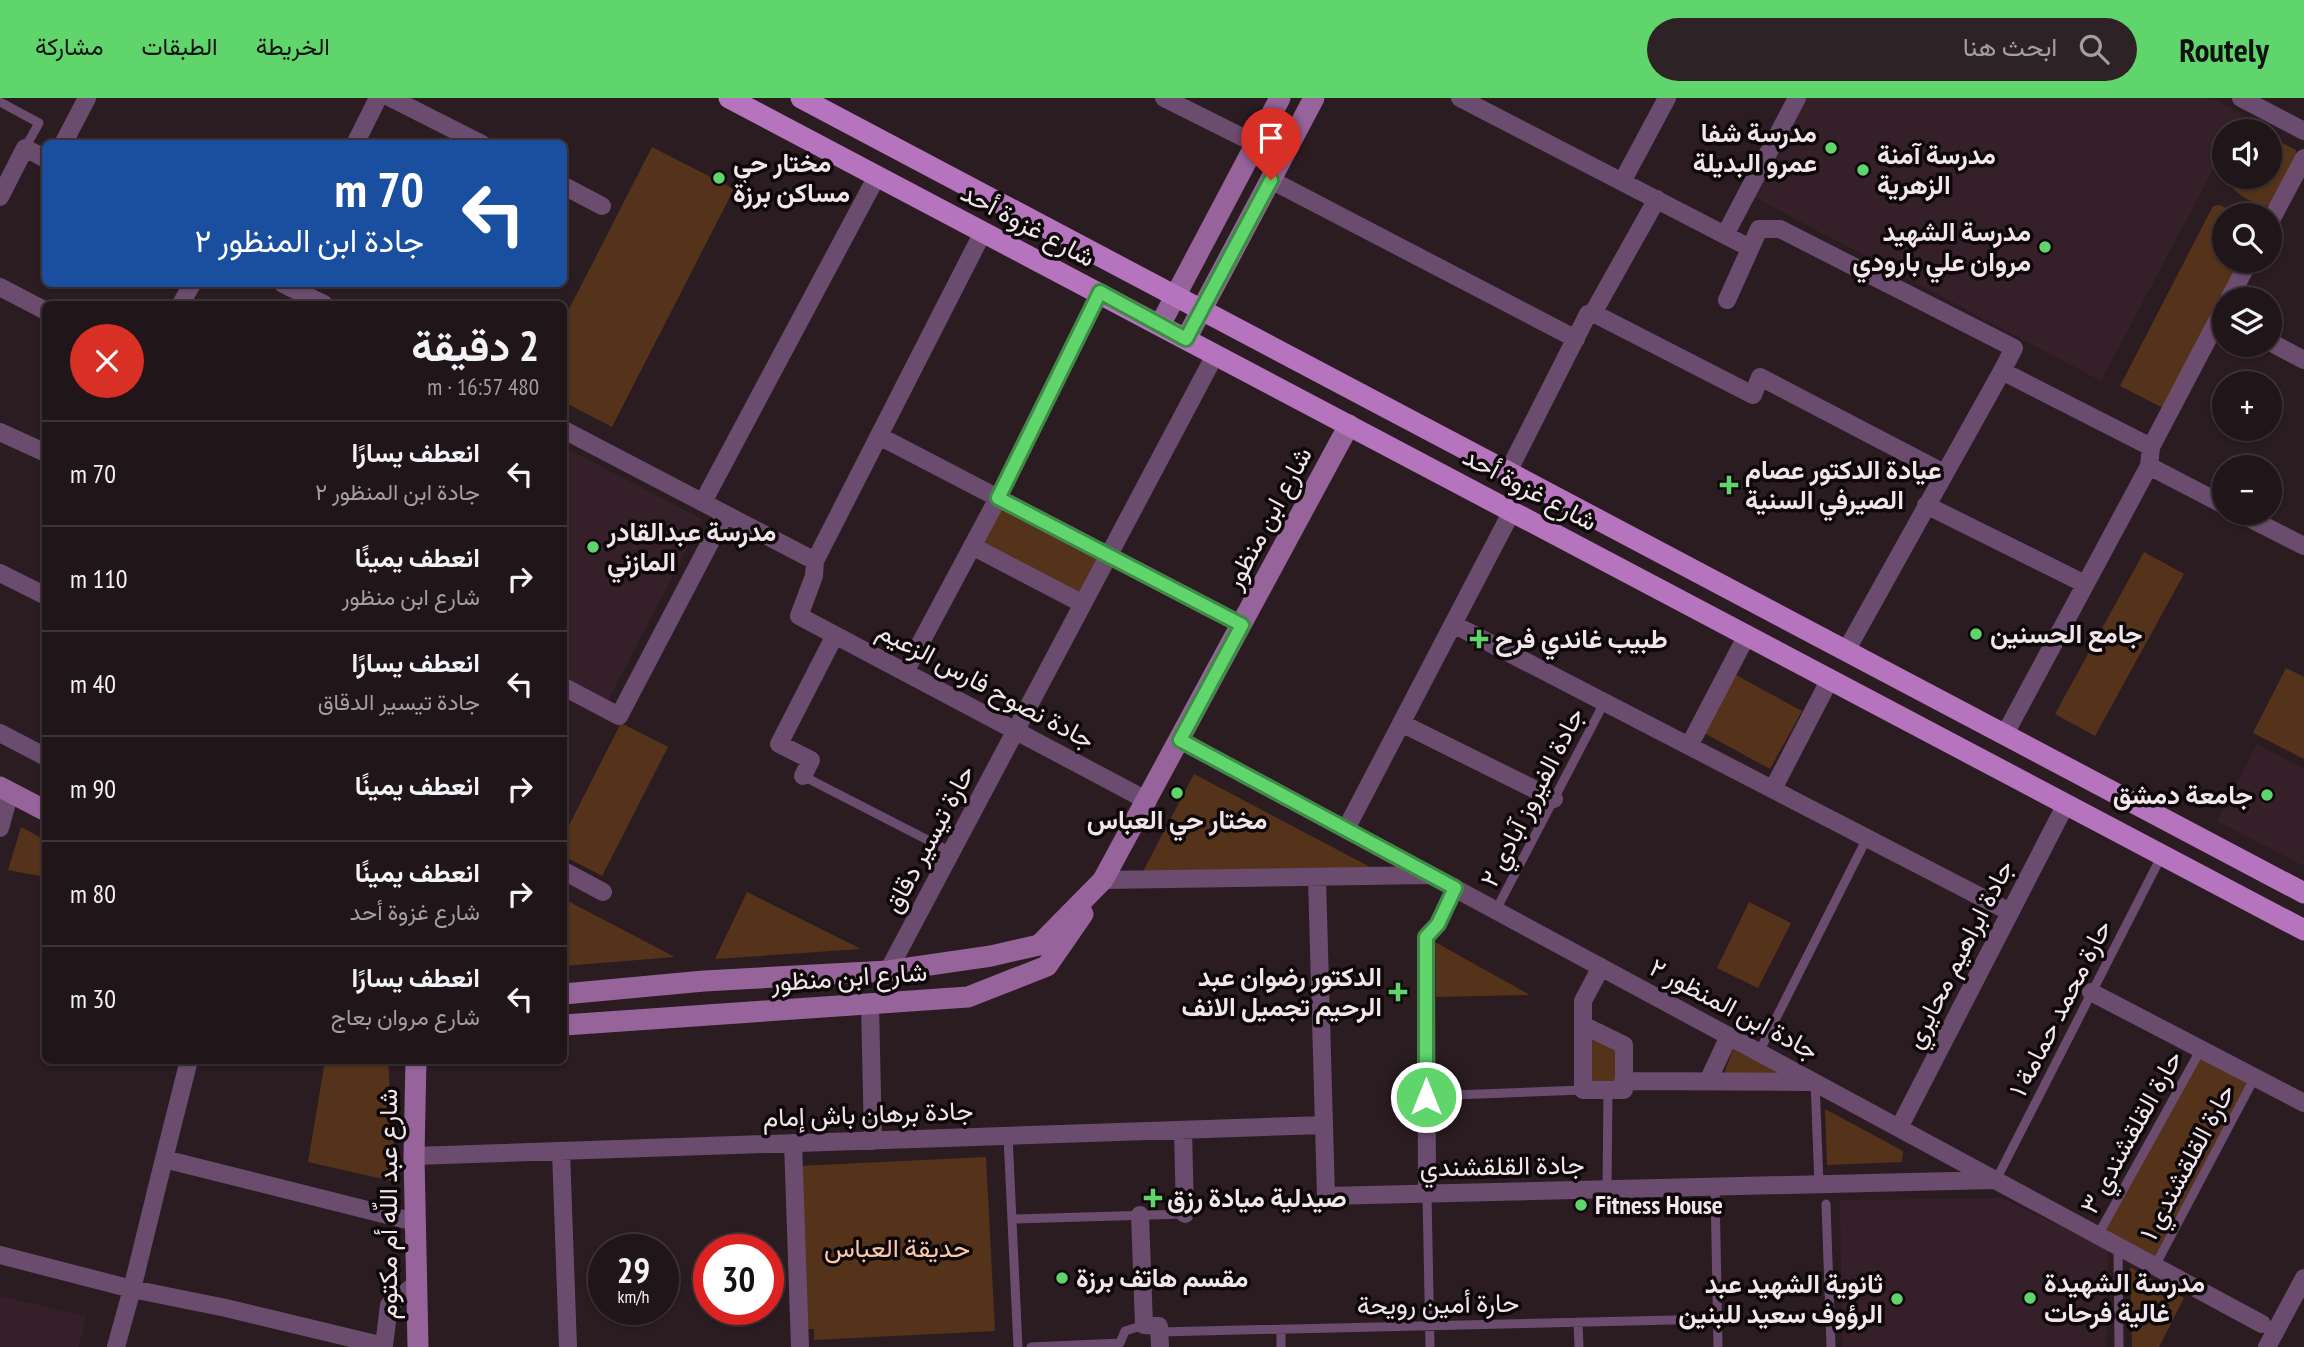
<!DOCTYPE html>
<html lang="ar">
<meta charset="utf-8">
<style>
:root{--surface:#201519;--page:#2d2226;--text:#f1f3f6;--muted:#a29fa2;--line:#3d3438;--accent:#5fd56b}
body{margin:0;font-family:"PT Sans Narrow",Vazirmatn,sans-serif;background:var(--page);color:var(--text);direction:rtl;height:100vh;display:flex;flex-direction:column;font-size:26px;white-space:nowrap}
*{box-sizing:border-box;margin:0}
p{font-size:23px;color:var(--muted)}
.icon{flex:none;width:38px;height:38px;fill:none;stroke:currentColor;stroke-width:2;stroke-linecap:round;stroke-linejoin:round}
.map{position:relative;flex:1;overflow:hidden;direction:ltr}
.panel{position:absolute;left:42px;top:203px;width:525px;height:763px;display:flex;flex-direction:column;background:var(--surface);border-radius:10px;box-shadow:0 2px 5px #0004,0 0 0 2px var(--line);direction:rtl}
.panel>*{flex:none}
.banner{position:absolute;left:42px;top:42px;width:525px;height:147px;border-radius:10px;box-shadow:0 2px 5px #0004,0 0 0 2px var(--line);direction:rtl;background:#1a4fa0;color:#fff;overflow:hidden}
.controls{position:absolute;left:2212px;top:21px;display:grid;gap:14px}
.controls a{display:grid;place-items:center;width:70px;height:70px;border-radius:50%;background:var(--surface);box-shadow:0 2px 5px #0004,0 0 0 2px var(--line);font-size:35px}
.speed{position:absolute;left:588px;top:1136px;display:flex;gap:14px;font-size:35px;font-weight:700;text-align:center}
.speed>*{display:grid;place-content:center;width:91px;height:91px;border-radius:50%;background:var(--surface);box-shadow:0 2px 5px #0004,0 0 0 2px var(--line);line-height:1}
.speed small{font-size:18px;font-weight:400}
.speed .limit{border:10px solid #d22;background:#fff;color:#111}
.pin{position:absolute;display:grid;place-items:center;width:60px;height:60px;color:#fff;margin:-72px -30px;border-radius:50% 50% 50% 0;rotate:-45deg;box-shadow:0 0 7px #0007}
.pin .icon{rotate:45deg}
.me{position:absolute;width:77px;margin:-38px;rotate:0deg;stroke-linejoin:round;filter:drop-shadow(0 0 5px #0008)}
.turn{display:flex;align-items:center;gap:24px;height:147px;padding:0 28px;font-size:32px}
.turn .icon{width:91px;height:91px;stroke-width:2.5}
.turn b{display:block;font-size:49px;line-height:60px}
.round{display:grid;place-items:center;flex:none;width:74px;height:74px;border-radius:37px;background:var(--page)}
.headline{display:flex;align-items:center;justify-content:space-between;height:119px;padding:0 28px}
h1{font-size:42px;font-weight:700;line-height:52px}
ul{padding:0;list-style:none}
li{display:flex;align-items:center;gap:21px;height:105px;padding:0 28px;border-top:2px solid var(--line)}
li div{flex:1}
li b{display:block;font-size:26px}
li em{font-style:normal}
header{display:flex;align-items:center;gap:42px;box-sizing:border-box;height:98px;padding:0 35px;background:var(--accent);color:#111}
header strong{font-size:33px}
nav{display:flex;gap:38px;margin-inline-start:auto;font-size:24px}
.search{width:490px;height:63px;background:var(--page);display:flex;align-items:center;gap:18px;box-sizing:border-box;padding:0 24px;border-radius:38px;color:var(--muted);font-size:26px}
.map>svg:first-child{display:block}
</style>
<header>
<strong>Routely</strong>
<div class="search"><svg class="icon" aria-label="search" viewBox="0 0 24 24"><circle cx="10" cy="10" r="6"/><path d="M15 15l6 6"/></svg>ابحث هنا</div>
<nav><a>الخريطة</a><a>الطبقات</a><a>مشاركة</a></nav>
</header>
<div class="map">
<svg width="2304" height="1249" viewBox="0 0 2304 1249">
<rect width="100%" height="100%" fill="#2a1c21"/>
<!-- built -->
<path fill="#352029" d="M1806,0H2212L2242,16L2233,33H2224V51L2101,283L1754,99Z
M564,349L702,421L607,605L564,582Z
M2257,646L2304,671V768L2217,723Z
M2002,1100L2108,1151L2106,1249H1842L1840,1102Z
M0,1198L86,1218L79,1249H0Z"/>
<!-- green -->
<path fill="#55331a" d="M2270,39L2296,52L2297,64L2268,108C2253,106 2229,94 2227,79H2270Z
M652,49L734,91L612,329L564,304V221Z
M2220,107L2240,117H2224V163H2239L2163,310L2120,288L2213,108Z
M998,400L1109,458L1083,506L972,448Z
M2144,454L2184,476L2095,638L2055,616Z
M2286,570L2304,579V661L2253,635Z
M1736,577L1802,613L1770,671L1704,635Z
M621,625L668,649L602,778L564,758V737Z
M1194,676L1372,770L1139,781Z
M21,729L45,742V779L8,772Z
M747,794L861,851L715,861Z
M564,801L675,859L564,868Z
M1749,804L1791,825L1758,890L1717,870Z
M1435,844L1530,897L1436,899Z
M1586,935L1620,951L1619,989H1585Z
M1736,944L1795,979L1722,981Z
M2201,951L2255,979L2155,1168L2098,1137Z
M325,963H388L396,1084L308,1064Z
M1825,1011L1903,1053L1902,1064L1827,1067Z
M986,1059L995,1233L814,1242V1231H807L799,1068Z
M2130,1169L2184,1200L2159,1249H2132Z"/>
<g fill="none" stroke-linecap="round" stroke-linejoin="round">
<!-- lane -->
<path stroke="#6b4c6f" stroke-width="9" d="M0,4L39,25L25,50
M803,678L951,754
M1496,812L1604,605
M1759,954L1867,740
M1815,984L1819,1086
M1426,998L1583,992
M1008,1038L1018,1249
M1996,1082L2162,757
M1715,1089L1718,1249
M1607,1091L1608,992
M1427,1096L1430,1249
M1826,1106L1831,1249
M1012,1121L1185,1116
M2098,1137L2201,951
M2118,1149L2119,1249
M2155,1168L2255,979
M1578,1224L1579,1249
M1281,1231V1249
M1159,1234L1717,1221
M1031,1249L1120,1245L1125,1233L1144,1227"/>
<!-- street -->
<path stroke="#6b4c6f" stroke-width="18" d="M391,0L482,46
M1164,0L1256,46
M1460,0L1750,150
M2241,0L2304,33
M63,46L87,0
M355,46L378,0
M1271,82L1576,241
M1622,84L1667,0
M564,88L602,108
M0,99L25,50L46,61
M2270,124L2304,60
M983,134L815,463L814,478L799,518L1148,703
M1725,137L1797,0
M283,186L324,206
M0,189L46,213
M2229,201L2249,163
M1727,202L1759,131H1780L2014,250L2002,273L2151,349
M181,206L192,186
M1593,215L1753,297L1760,279L1944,375
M2270,244L2304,262
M564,332L815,463
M0,334L46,355
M879,338L1242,527
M2149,368L2224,407
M1508,374L1588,216L1593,215L1657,101
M703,404L877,78
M1926,407L2085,486
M2239,415L2304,448
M972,448L1083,506
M0,475L46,498
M1453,526L2010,814
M1846,553L2002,273
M905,574L998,400L1100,194
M564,589L619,618L725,416
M1401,625L1554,701
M0,635L46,659
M2005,636L2149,368L2151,349L2224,210
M1180,642L2262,1226
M1689,648L1747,537
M803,678L811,662L779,646L835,537
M1773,691L1830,581
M0,730L10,694
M1346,731L1512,413
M564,773L603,794
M1317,781L1326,1098L1993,1082
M1103,782L1428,777
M888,873L1215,257
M2091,894L2304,1005
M870,905L873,1043
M1583,927L1624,947V992H1583Z
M1583,927V903L1601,869
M1623,983L1811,984
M1708,983L1729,938
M1899,1030L2066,706
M1183,1032L1185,1116
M793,1045L800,1249
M561,1053L568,1249
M414,1058L1324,1027
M164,1061L189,962
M1427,1096L1426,839L1438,826L1455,790
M1140,1117L1144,1227L1159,1228L1160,1249
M415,1124L164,1061L132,1191L226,1210L384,1248L389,1207L416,1186
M0,1157L132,1191L116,1249
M2267,1249L2304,1180"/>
<!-- secondary -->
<path stroke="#96639b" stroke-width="21" d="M1160,227L1280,0
M1186,241L1314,0
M0,689L46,713
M564,896L704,883L888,873L991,858L1039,847L1103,782L1349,327
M564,927L968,899L1047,868L1083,816
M416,962L414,1058L418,1249"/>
<!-- primary -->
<path stroke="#b774be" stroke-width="21" d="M729,0L2304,832
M801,0L2304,795"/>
</g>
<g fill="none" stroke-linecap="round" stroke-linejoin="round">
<!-- route casing -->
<g stroke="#3e8a46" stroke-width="18">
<path id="route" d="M1271,82L1186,241L1100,194L998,400L1242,527L1180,642L1455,790L1438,826L1426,839V999"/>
</g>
<!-- route -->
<use href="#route" stroke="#5fd56b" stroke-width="12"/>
</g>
<!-- markers -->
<g fill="#5fd56b" stroke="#0e080a" stroke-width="2.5">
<circle cx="1831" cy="50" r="7"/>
<circle cx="1863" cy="72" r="7"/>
<circle cx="719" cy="80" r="7"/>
<circle cx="2045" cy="149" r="7"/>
<path d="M1725.5 376.5h7v7h7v7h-7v7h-7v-7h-7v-7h7z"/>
<circle cx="593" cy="449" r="7"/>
<circle cx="1976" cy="536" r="7"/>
<path d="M1475.5 530.5h7v7h7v7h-7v7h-7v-7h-7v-7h7z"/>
<circle cx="1177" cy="695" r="7"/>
<circle cx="2267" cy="697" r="7"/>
<path d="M1394.5 883.5h7v7h7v7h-7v7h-7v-7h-7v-7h7z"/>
<path d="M1149.5 1089.5h7v7h7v7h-7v7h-7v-7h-7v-7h7z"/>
<circle cx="1581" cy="1107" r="7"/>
<circle cx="1062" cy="1180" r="7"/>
<circle cx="2030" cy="1200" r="7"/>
<circle cx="1897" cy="1201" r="7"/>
</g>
<g text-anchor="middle" stroke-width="7" stroke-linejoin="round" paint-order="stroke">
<!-- poi labels -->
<g font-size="26" font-weight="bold" fill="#f1e6ea" stroke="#0e080a" text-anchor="start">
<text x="1817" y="44" text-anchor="end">مدرسة شفا<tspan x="1817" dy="30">عمرو البديلة</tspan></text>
<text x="1877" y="66">مدرسة آمنة<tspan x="1877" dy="30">الزهرية</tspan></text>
<text x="733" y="74">مختار حي<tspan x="733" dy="30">مساكن برزة</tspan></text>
<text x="2031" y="143" text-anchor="end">مدرسة الشهيد<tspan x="2031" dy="30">مروان علي بارودي</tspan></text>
<text x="1745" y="381">عيادة الدكتور عصام<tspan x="1745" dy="30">الصيرفي السنية</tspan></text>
<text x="607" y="443">مدرسة عبدالقادر<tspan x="607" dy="30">المازني</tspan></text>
<text x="1990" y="545">جامع الحسنين</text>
<text x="1495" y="550">طبيب غاندي فرح</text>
<text x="2253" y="706" text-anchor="end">جامعة دمشق</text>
<text x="1177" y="731" text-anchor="middle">مختار حي العباس</text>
<text x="1382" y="888" text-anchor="end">الدكتور رضوان عبد<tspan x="1382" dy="30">الرحيم تجميل الانف</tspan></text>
<text x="1167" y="1109">صيدلية ميادة رزق</text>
<text x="1595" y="1116">Fitness House</text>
<text x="1076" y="1189">مقسم هاتف برزة</text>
<text x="2044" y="1194">مدرسة الشهيدة<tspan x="2044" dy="30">غالية فرحات</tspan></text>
<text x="1883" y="1195" text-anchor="end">ثانوية الشهيد عبد<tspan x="1883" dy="30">الرؤوف سعيد للبنين</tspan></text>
</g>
<!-- street labels -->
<g font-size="26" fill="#f1e6ea" stroke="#0e080a">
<text transform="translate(1028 127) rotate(28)" y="9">شارع غزوة أحد</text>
<text transform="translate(1530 391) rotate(28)" y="9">شارع غزوة أحد</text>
<text transform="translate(1268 420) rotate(-62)" y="9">شارع ابن منظور</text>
<text transform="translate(986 587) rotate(28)" y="9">جادة نصوح فارس الزعيم</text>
<text transform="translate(1532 699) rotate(-63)" y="9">جادة الفيروز آبادي ٢</text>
<text transform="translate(929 741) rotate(-62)" y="9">حارة تيسير دقاق</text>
<text transform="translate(1959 856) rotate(-63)" y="9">جادة ابراهيم محايري</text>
<text transform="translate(849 879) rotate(-4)" y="9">شارع ابن منظور</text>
<text transform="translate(2060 910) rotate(-63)" y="9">حارة محمد حمامة ١</text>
<text transform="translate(1734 911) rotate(28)" y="9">جادة ابن المنظور ٢</text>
<text transform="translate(868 1016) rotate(-2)" y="9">جادة برهان باش إمام</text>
<text transform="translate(2131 1034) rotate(-61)" y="9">حارة القلقشندي ٣</text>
<text transform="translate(2187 1064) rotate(-62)" y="9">حارة القلقشندي ١</text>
<text transform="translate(1502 1068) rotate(-1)" y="9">جادة القلقشندي</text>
<text transform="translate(388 1106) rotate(-90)" y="9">شارع عبد اللّه أم مكتوم</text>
<text transform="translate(1438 1206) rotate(-1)" y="9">حارة أمين رويحة</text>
</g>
<!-- park labels -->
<g font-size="26" fill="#fac8a7" stroke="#0e080a">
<text x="897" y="1159">حديقة العباس</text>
</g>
</g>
</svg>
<div class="controls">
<a><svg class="icon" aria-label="sound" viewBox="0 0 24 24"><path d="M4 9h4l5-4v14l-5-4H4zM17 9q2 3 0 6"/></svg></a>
<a><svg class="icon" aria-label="search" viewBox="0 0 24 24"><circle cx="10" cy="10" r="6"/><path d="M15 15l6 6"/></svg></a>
<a><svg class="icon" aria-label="layers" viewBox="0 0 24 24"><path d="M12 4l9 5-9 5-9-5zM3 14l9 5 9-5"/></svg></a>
<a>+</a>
<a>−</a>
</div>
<div class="speed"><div>29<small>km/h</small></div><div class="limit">30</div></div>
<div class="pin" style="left:1271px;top:82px;background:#d93025"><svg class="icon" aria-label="arrive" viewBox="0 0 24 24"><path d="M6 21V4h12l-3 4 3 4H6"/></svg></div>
<svg class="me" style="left:1426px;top:999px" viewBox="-20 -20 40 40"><circle r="17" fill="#5fd56b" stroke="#fff" stroke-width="3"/><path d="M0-11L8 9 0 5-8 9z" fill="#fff"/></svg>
<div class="banner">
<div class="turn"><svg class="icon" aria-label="left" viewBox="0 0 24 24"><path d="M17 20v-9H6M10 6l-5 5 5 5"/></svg><div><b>70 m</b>جادة ابن المنظور ٢</div></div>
</div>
<section class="panel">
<div class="headline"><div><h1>2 دقيقة</h1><p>480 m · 16:57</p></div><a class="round" style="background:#d93025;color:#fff"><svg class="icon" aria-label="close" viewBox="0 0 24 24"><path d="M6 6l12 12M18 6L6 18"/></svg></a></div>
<ul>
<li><svg class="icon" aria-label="left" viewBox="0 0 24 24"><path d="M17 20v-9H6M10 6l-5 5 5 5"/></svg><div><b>انعطف يسارًا</b><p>جادة ابن المنظور ٢</p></div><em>70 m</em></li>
<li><svg class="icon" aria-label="right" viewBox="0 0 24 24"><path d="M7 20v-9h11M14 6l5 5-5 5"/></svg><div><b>انعطف يمينًا</b><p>شارع ابن منظور</p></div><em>110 m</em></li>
<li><svg class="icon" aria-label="left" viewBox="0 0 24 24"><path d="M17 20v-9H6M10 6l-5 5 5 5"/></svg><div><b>انعطف يسارًا</b><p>جادة تيسير الدقاق</p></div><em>40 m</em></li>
<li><svg class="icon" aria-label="right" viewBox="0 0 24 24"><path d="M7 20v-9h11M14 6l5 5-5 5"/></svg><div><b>انعطف يمينًا</b></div><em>90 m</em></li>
<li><svg class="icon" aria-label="right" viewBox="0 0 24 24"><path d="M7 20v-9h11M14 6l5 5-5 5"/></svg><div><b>انعطف يمينًا</b><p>شارع غزوة أحد</p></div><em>80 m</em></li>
<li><svg class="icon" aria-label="left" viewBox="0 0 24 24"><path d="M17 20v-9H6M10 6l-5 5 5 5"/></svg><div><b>انعطف يسارًا</b><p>شارع مروان بعاج</p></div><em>30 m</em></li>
</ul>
</section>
</div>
